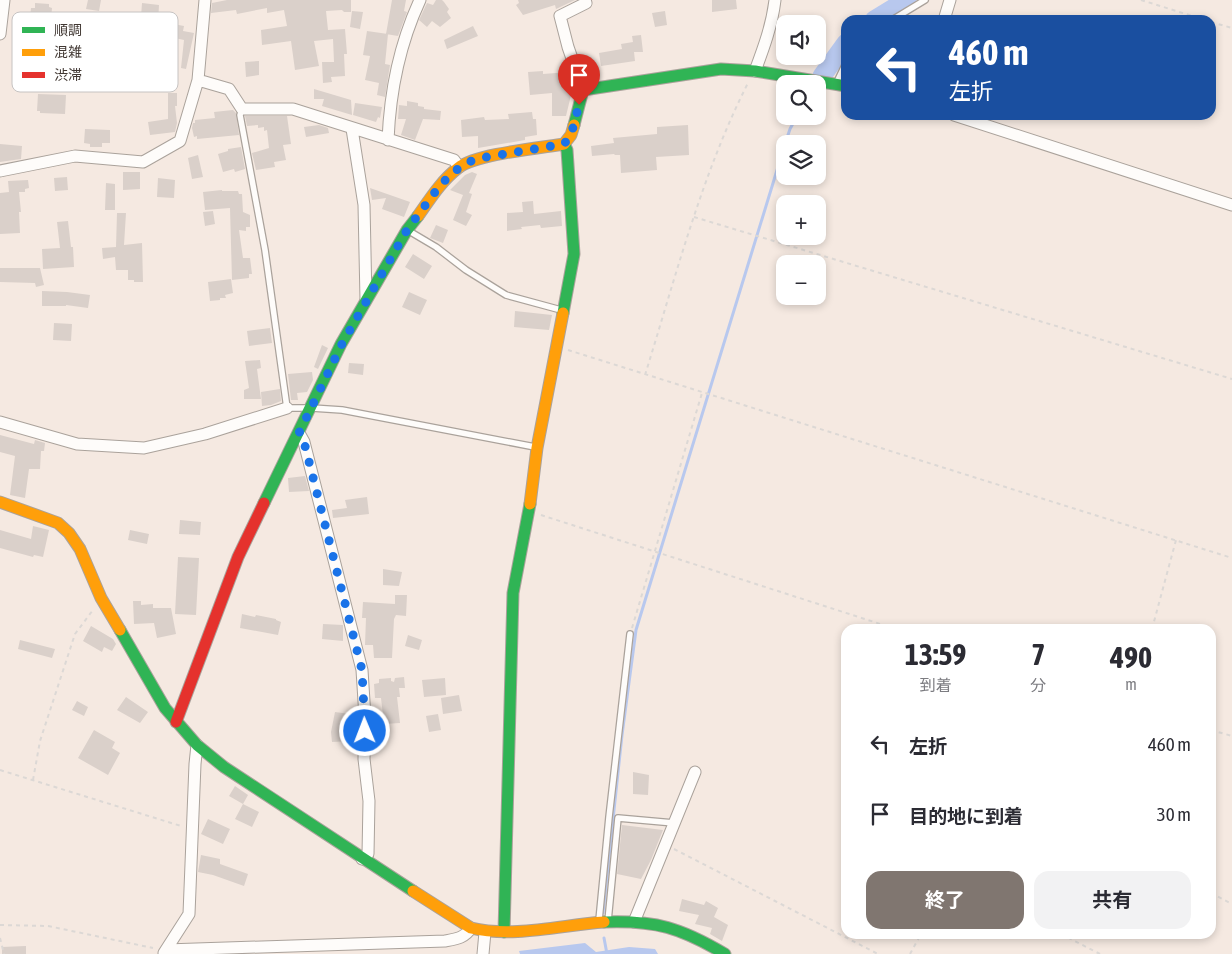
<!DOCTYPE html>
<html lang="ja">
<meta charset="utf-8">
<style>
:root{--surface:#fff;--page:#f2f2f3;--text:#2b2b33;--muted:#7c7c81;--accent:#807670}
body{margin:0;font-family:"Asap Condensed","Noto Sans JP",sans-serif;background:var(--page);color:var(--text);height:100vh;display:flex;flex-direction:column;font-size:19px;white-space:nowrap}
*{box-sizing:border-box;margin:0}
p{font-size:16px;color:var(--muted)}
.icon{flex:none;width:28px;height:28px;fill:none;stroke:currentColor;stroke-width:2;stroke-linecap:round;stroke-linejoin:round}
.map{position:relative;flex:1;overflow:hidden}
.sheet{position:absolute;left:841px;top:624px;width:375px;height:315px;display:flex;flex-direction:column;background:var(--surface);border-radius:15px;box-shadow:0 2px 8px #0003}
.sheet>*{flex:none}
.banner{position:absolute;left:841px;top:15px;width:375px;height:105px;border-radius:15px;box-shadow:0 2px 8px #0003;background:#1a4fa0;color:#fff;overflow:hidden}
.tools{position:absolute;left:776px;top:15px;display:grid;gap:10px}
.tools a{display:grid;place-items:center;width:50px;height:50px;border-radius:10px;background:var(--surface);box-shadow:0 2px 8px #0003;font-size:25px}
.pin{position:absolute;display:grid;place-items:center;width:42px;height:42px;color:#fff;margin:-51px -21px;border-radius:50% 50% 50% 0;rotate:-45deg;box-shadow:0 0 5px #0007}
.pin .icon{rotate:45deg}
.me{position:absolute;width:55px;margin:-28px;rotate:359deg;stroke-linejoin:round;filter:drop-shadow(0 0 4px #0008)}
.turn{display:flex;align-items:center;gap:18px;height:105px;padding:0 25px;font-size:22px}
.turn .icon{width:65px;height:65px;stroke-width:2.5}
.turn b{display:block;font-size:35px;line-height:42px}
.eta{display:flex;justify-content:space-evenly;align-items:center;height:85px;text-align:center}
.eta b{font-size:30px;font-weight:700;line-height:35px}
.action{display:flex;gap:10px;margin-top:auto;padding:10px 25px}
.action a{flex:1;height:58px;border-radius:15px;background:var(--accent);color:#fff;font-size:20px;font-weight:700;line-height:58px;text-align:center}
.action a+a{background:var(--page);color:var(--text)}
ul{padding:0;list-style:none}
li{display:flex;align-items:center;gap:15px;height:70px;padding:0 25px}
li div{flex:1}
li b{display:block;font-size:19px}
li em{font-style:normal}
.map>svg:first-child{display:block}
</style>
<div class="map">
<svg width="1232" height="954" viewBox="0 0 1232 954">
<rect width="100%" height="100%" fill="#f5e9e1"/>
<!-- water -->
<path fill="#b8c8ee" d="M585,943L596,952L629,947L655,949L658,954H520L519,951Z"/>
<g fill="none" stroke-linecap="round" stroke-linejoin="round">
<!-- stream -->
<path stroke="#b8c8ee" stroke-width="3" d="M785,144L790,129L797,116
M603,913L622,735L636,630L785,144
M604,938L607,954"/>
<!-- river -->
<path stroke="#b8c8ee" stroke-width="19" d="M874,20L907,0
M822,76L846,43"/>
</g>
<!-- building -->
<path fill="#dad0ca" d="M88,0H101L99,11L86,9Z
M227,0H351V12H344L342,10L326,11L328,30L345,29L347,54H344L345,76L331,77L332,82L323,83L322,62H334L333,39L314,41L319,66L295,70L291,41L262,45L261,30L287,26L284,10L267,13V8L237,14L236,10L211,13L212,3Z
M392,0H406L404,11L407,12L398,36L386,34Z
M436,0H442L444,2L449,9L447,12L451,18L440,27L432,21L427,27L419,20L427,3L433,5Z
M518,0H575L556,9L555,5L523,15L516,5L519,3Z
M712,0H736L737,9L712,12Z
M35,3L49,4V7L52,8L51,19L30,18L31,8H35Z
M142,3L159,5L158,23L146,22V18L141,17Z
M352,11L363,12L360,29L350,27Z
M665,11L667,25L655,27L652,13Z
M173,24L184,26L183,31L194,33L186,69L181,68L184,40L170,37Z
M473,26L478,36L447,49L444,40Z
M367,31L388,34L385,64L390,65L385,97L377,95L379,83L365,80L370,56L363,55Z
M641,35L643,52H634L635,61L601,66L599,53L622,49L621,44L633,42L632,36Z
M259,61V75L246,77L245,62Z
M598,66L599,76L587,78L584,68Z
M543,71V74L569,72L572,91L566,116H552V93L530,95L528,72Z
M314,89L351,100L352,115L322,106L324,99H314Z
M168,93H177V106H175L177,123L175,132L150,135L148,122L168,119Z
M38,94L66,95L65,114L40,113V111H37Z
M407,101L418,103V106L424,107V109L441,111L440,120L423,119L415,140L401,135L406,119H398L399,105L407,106Z
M355,103L382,107L380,118L378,117L376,122L353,115Z
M233,110L236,113L239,135L197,139V136L194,137L192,128L193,123H195V120L215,118L214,112Z
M532,112L533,119H536L537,135L525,137V140L478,148V136L462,137L461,120L484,117L485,120L509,119L508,114Z
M245,116H287L291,144L283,145L286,160L274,162L275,167L256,170L252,153L269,148L267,130L264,131V127L258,128V125L247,126Z
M319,125L328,128L329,133L306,137L304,127Z
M688,125L689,155L656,157L657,170L621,173L620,155H615L614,154L592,156L591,146L614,143L613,138L657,134V127Z
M85,129L110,130V143H102V147H90V144L84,143Z
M0,144L22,146L21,159L0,162Z
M241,147L245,169L235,172L234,169L223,172L218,154L228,151V149Z
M198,155L203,177L192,179L188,158Z
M123,172H140V189L123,190Z
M472,172L477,174L469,193L472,194L466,212L472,215L466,226L453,220L463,195L450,190L465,175Z
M67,177L68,190L55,191L54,178Z
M158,178L175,180L174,198L157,197Z
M28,180L29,188L25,189V192H19L21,212H19L20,233L0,234V193L9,192L8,181Z
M106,183L115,184V210H105Z
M370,188L410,202L404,217L382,209L386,198L372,200Z
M222,190V191H238L239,194H242L243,212L250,215V227H246V231L239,230L243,258H250L252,274H249V278L232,280L230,208L205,210L203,192Z
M533,201L534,214L561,211L562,226L541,228L540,225L521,227L522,229L507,231V213L523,212L522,202Z
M213,211L215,224L205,226L203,212Z
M117,213H126L124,245L142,243L143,282H134V280H128V270H116L115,257L103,259L102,248L116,247Z
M68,221L71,247H73L74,267L43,269L42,249L60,248L57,222Z
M436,225L448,230L443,243L430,238Z
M413,254L432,266L424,279L405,267Z
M0,268H40L44,285L36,287L35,283L0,282Z
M231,279L233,293L225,295L226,298H220V300L210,301L208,282Z
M42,291L67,292L90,295L88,308L66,305V306H42Z
M409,292L427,300L420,315L402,307Z
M515,311L552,315L549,330L514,327Z
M54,323L72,324L71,341L53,340Z
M270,328L272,343L249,346L247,331Z
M322,345L328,348L318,369L314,367Z
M260,360L261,368L257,369L261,399H244V390L249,388L245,361Z
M349,363L364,364L363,375L348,373Z
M312,372L313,380L307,392L297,393L298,400H291L288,374Z
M280,389L281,401L271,405L262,406L261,392Z
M0,435L34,444L35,440L45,443L44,451H41L40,469H29L25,498L10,495L15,456L0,452Z
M305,476L309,491L289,492L288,478Z
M367,497L369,514L333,518L332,510L347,508L345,500Z
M180,520L201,522L200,535L179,534Z
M33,526L49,530L43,557L34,555L33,557L0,548V530L31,539Z
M130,530L149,534L147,544L128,540Z
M178,557L199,558L196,615L175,614Z
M383,569L402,572L399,586L383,585Z
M395,595H407L406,616L396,615L394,619L392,658H374L373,645H365L366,618H362L363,602L395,604Z
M133,601H141V605L153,604V608H171L176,634L157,638L154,623L134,624Z
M242,614L255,617L256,615L276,619V620L281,622L278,635L240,628Z
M323,624L343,625V641L322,639Z
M91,626L113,639L116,644L112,651L104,647L102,652L83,641Z
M408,635L422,640L419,650L405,646Z
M20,640L55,649L52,658L18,649Z
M404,677L405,688H399L400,697H397L400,723L384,724L381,698H375L374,684L379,683V679L391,678V681L394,682L395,678Z
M445,678L446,695L424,697L422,680Z
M459,695L462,711L443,714L441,698Z
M126,697L148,712L140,723L117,710Z
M77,701L88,707L84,716L72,710Z
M335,712L357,715V750H351V741L332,742L331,732Z
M438,714L441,730L429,732L426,716Z
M94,730L115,742L112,748L120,753L108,775L78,758Z
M633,772L649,775L648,795L633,794Z
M235,786L248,795L243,804L229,796Z
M243,804L259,812L252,827L235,819Z
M208,819L230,829L223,844L201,834Z
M622,825L663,830L651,860L641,879L617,874Z
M201,855L220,859V864L248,874L244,886L213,875L198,872Z
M682,899L704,905L706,901L718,908L714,917L728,925L722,941L710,934L712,928L695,924L699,915L679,911Z
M26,946V954H2V947Z"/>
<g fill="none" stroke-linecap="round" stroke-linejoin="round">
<!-- lane casing -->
<g stroke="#aaa29b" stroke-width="8">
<path id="lane" d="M892,20L925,0
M837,82L846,63
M242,109L240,115L265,250L287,408H312L342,410L535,447
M409,231L436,247L466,270L506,295L561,310
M599,920L609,817L630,634
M608,921L618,818L674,823"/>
</g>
<!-- street casing -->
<g stroke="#aaa29b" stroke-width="13">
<path id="street" d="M944,20L950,0
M0,34L4,0
M755,71C764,47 772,25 775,0
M198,80L229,89L242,109H293L454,160L459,167
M583,90L568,47L560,16L586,3L585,0
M954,115L1232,205
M352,129L364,205L366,300
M388,140C390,92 400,43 420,0
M0,171L75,156L143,162L180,141L198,80L205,0
M0,422L77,444L144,448L205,434L287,408
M299,433L304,442L362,670L365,717L364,759L369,801L368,854L362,859
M634,922L695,772
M166,950L445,941C456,939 465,938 471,928
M164,953L189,914L195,764L197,745
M483,954L485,932"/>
</g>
<!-- fast casing -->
<g stroke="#aaa29b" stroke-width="13">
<path id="fast" d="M574,125L583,90L721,69L755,71L846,86
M563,313L574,254L567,150L564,144
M264,503L341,344L407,230L418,216
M120,630L165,708L197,745L224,767L413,891
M604,922C656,920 681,928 725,954
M504,932L513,593L530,504"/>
</g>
<!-- slow casing -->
<g stroke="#aaa29b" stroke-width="13">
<path id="slow" d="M418,216C430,199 441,181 458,168C476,154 539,148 564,144L571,135L574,125
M0,502L58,523L69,533L80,549L101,598L120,630
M530,504L537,448L563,313
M413,891L471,928C513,938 562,925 604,922"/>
</g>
<!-- jam casing -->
<g stroke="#aaa29b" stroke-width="13">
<path id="jam" d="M176,722L238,557L264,503"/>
</g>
<!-- path -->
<path stroke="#dcd8d5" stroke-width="2" stroke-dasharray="4 4" stroke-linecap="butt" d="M1141,0L1205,20
M1211,22L1232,28
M694,217L1232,379
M568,350L1232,558
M645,375C675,279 702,173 748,83
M541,515L896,629
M632,628L702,393
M1152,629L1176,540
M1211,730L1232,736
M0,770L181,826
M33,780L40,741L75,634L93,610
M674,849L878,954
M1211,893L1232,904
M0,925L48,926L153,948
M1061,934L1100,954
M0,938L4,954
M910,954L921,934"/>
<!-- lane -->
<use href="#lane" stroke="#fefcfa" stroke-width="5.5"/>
<!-- street -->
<use href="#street" stroke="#fefcfa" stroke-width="11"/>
<!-- fast -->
<use href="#fast" stroke="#30b455" stroke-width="11"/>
<!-- slow -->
<use href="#slow" stroke="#ff9f0a" stroke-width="11"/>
<!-- jam -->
<use href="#jam" stroke="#e5322d" stroke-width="11"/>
</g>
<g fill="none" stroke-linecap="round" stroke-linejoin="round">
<!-- route -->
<path stroke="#1a73e8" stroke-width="9" stroke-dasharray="0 16.2" d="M365,731L362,670L304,442L299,433L342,344L407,230L441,184L460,167L475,159L564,144L571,135L579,105"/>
</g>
<!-- legend -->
<rect x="12" y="12" width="166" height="80" rx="8" fill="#fff" stroke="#c6c3c2" stroke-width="1"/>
<rect x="22" y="27" width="23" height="6" fill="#30b455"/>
<rect x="22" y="49" width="23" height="7" fill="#ff9f0a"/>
<rect x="22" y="72" width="23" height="6" fill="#e5322d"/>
<g font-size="14" fill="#413833">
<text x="54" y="35">順調</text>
<text x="54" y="57">混雑</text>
<text x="54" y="80">渋滞</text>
</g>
</svg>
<div class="tools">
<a><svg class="icon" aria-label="sound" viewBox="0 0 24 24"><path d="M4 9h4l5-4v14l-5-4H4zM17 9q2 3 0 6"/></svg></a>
<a><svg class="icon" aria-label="search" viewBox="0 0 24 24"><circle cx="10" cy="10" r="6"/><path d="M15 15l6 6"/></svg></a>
<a><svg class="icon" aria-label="layers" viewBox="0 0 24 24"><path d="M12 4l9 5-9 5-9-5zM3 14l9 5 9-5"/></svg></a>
<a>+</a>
<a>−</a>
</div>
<div class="pin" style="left:579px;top:105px;background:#d93025"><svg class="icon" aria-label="arrive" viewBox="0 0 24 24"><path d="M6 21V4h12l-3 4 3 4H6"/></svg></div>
<svg class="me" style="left:365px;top:731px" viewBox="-20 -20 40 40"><circle r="17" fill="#1a73e8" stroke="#fff" stroke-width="3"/><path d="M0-11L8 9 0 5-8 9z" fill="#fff"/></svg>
<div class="banner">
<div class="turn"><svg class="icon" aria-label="left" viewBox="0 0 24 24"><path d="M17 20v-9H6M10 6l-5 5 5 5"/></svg><div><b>460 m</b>左折</div></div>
</div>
<section class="sheet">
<div class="eta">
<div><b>13:59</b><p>到着</p></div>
<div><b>7</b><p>分</p></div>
<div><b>490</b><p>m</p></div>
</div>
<ul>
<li><svg class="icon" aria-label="left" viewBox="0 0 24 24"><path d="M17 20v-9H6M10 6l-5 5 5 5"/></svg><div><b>左折</b></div><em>460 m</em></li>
<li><svg class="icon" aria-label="arrive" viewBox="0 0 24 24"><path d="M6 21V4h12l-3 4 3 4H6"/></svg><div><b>目的地に到着</b></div><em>30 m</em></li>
</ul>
<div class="action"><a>終了</a><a>共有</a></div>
</section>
</div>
